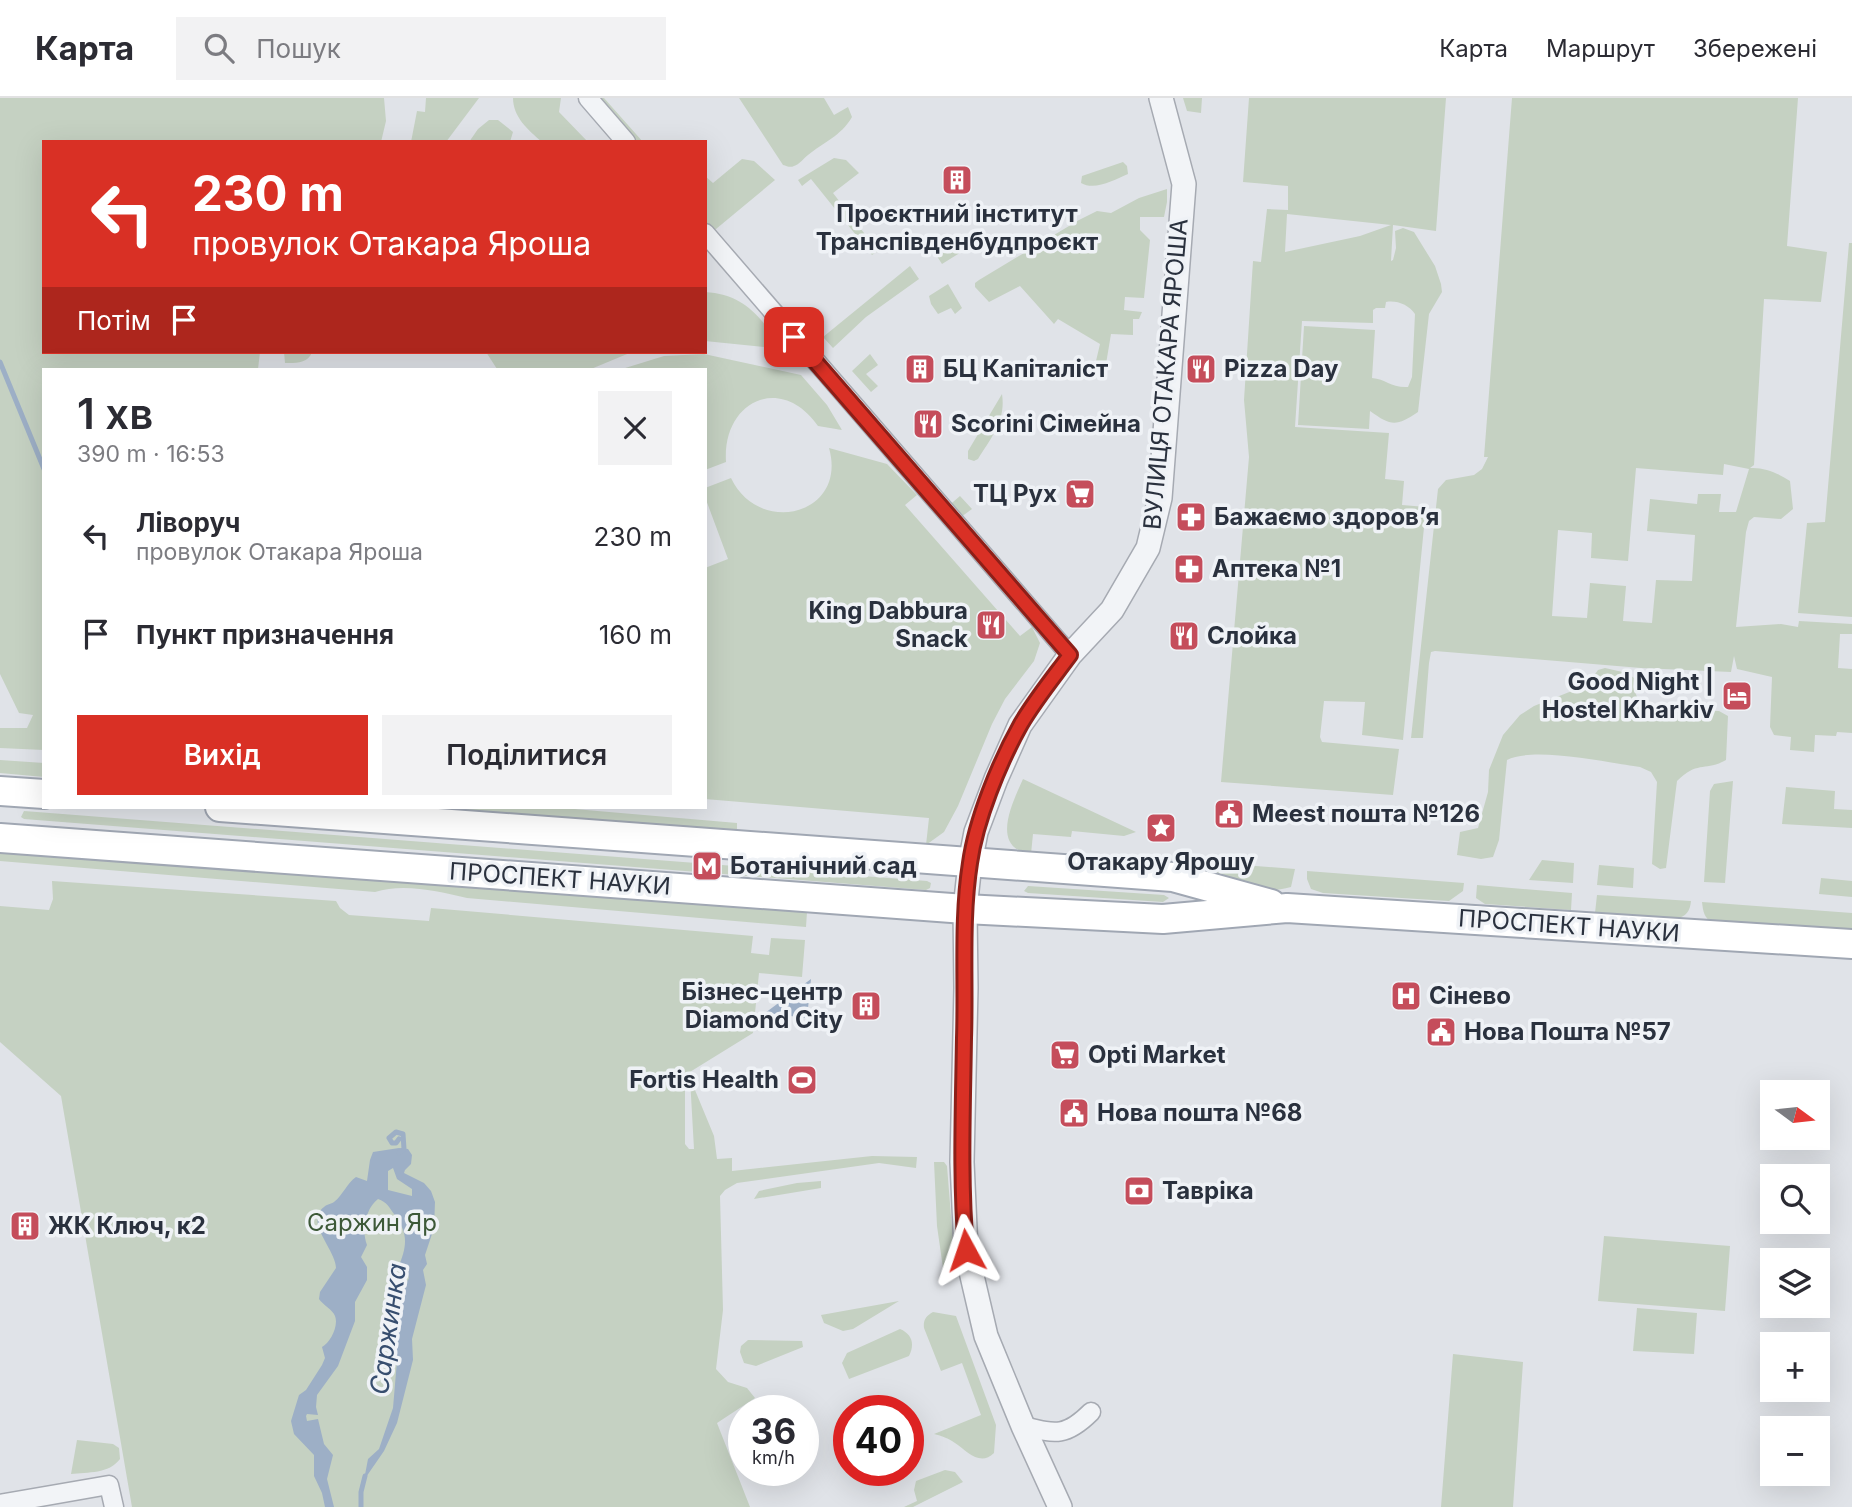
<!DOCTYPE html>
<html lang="uk">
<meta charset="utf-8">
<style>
:root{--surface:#fff;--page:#f2f2f3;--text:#2b2b33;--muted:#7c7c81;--line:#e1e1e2;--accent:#d93025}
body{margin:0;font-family:Inter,sans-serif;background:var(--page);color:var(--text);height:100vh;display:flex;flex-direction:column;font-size:26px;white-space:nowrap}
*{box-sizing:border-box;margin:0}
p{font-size:23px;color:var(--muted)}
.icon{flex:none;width:38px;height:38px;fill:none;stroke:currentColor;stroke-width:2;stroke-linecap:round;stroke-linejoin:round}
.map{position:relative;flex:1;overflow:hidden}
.drawer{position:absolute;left:42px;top:270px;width:665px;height:441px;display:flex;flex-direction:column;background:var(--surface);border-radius:0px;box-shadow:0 7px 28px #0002}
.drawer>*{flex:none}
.top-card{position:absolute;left:42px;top:42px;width:665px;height:214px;border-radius:0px;box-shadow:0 7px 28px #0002;background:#d93025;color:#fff;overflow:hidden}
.needle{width:46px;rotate:105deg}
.tools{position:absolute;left:1760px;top:982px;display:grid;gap:14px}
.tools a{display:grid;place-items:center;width:70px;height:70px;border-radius:0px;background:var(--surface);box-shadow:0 7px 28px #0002;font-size:35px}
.speed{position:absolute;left:728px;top:1297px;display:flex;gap:14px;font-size:35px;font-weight:700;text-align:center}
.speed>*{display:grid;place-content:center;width:91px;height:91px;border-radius:50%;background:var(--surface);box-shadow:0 7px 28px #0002;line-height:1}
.speed small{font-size:18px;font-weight:400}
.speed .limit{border:10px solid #d22;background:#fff;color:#111}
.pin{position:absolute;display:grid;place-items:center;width:60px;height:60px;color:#fff;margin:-30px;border-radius:14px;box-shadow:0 4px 10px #0006}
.me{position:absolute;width:77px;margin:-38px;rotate:355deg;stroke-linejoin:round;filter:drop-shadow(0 0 5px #0008)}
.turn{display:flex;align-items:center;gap:24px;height:147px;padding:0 35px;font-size:32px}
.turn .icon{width:91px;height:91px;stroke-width:2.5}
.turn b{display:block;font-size:49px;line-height:60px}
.then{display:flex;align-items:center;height:66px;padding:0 35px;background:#0003;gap:14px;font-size:26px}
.round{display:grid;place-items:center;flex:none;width:74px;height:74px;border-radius:0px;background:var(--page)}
.summary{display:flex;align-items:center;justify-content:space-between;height:119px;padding:0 35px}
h1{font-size:42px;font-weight:600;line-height:52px}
.cta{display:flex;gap:14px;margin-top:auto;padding:14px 35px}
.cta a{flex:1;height:80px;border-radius:0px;background:var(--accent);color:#fff;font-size:28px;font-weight:600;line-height:80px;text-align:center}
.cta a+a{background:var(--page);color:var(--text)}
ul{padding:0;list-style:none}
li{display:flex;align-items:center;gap:21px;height:98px;padding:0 35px}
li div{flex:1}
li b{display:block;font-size:26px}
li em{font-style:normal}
header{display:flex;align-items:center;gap:42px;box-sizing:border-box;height:98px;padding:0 35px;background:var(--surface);border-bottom:2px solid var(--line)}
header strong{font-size:33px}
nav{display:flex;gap:38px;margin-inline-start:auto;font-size:24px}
.search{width:490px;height:63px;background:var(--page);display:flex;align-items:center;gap:18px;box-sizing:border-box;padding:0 24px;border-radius:0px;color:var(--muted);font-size:26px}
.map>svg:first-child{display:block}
</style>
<header>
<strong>Карта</strong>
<div class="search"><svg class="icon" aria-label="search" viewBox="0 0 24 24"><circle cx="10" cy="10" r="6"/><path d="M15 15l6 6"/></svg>Пошук</div>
<nav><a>Карта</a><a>Маршрут</a><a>Збережені</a></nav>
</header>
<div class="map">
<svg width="1852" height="1409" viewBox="0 0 1852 1409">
<rect width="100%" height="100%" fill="#e0e3e8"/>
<!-- green -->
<path fill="#c5d1c2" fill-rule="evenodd" d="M0,0H384L386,23L381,44H44V254H260L258,271H44V652L0,650V630H27L33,617L19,615L0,576Z
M426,0H479L446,44H411L417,13L425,14Z
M513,0H561L559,14L588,44H542C528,32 513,19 513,0Z
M594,0H604L643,44H632Z
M739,0H824L834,17L848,9L852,19C841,38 824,44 808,57C804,60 799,67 794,68C790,70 787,68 783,67Z
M1183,0H1202L1201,15L1187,13Z
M1249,0H1446L1436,133L1393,127L1391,163L1393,162L1396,150L1395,133L1403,130L1414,134L1435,168L1441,186L1442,194L1429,216L1418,314C1396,329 1391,328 1370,313L1369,331L1298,327L1304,228L1375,232L1372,280C1386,281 1391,290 1408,289L1412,279L1415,216C1409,207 1397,202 1386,204L1385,210H1376L1373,212V225L1302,223L1295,329L1389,335L1385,381L1404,383L1402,407L1426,409L1403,642L1362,637L1365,604L1324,603L1320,639L1322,644L1399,651L1393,697L1221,684L1249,359L1244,302L1253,163L1261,164L1267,111L1288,112V88L1243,84ZM1287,116L1391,127L1360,138L1285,154Z
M1512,0H1798L1787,148L1827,154L1821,204L1764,201L1754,367L1750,370C1764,369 1778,375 1790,383L1793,411L1781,421L1754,419L1749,423L1746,434L1736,529L1781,526L1798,529L1799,523L1852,526V536H1840L1838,570L1852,571V635L1837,634L1836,638L1815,637L1814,654L1790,652L1791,639L1774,637L1770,629L1772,579L1737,571L1734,558L1731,574L1641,570L1435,553L1431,554L1429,565L1423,640H1411L1438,391L1446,382L1474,377L1482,371L1488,359H1484ZM1724,366L1749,371L1736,414H1719L1721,396H1698L1697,406L1650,401L1647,433L1695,437L1692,483L1656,482L1652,525L1623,523L1626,488L1590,485L1587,520L1552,518L1558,432L1592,435L1591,460L1628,463L1636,370L1723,377Z
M489,22H498L513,34L510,44H469L478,31Z
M834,60L846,62L859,75L833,95L878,153L872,157L811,81L802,88L798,82Z
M742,61L754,63L775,82L716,131H709L705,126V78L713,85Z
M1123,64L1127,68L1128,76C1114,82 1095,93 1081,85L1082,78Z
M1167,91V104L1164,119H1140V132L1150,142L1144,200L1125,199L1124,212L1142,214L1139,221H1133V237L1111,236L1106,266L1096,263L1100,246L1058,221L1054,226L1020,188L989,204L975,189V185L979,182L1079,122L1097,113L1111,115L1139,100Z
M975,137L979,143L942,166L933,152L946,144L951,152Z
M1849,145H1852V519L1798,515L1807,425L1825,424Z
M910,168L919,181L866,219L833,250L823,239Z
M948,186L962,210L955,216L951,210L938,216L931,206L929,198Z
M705,194C742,196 758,216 779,245L773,250L705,243Z
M284,254H312C308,266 295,265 285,265Z
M486,254H632L591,271H497Z
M704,256L801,277L827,307L842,332L818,328C781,275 722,303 726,364L705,372V271H622L664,258Z
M870,256L878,267L866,276L878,288L871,294L852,273Z
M1002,296C1006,322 992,339 978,361L974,363L968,361V353Z
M829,350L887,366L917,397L905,407L1020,538L1032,529L1040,545L1034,563L1005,601L992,626L958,708L944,734L926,747L929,720L705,701V470L728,461L705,399V390L731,380C759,439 848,417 829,350Z
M960,398L972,411L961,419L946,410Z
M1605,570L1627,575L1634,580L1633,589L1642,611L1719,613L1728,618L1726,662C1705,674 1698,662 1677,683L1666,770L1660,771L1652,766L1657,684L1651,674L1640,669C1609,665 1533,648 1507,662L1499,742L1493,759L1481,761L1457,757L1460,734L1478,730L1488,694L1489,672L1503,637L1520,617L1534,608L1587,587L1598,572Z
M0,662L44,665V679L0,675Z
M1023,681L1136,734L1124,738L1072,733L1071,739L1033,736L1031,756C989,750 1013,704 1023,681Z
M1733,683L1725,785L1704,784L1710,693L1714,686Z
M1786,689L1835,693L1834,711L1852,712V730L1782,726Z
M395,709H551L737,725V739Z
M24,713L927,783L931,785L930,790L926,792L24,721L21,719Z
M0,752L371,779L807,814L806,829L467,800C438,793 403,785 375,794L0,763Z
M1177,762L1295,771L1291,789C1254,800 1212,783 1176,772Z
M1542,762L1574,765L1573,785L1529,782Z
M1599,767L1634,770L1633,790L1597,787Z
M1307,773L1464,785L1463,793L1449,803L1323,795L1311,791L1307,781Z
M1821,780L1852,783V799L1819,796Z
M52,783L336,803L340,810L349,817L429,823L431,810L753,838L751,855L769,857L771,840L805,842L802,879L759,875L753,935L685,977V1046L689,1051H694L690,980L714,1038L717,1061L732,1060V1073L872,1058L917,1059L916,1070L879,1065L737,1085L725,1092L720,1098L723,1212L716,1271L728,1284L747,1290L755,1300L717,1325L750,1409H132L61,998L0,944V808L49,812L53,801Z
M1477,787L1572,795L1571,812L1485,806L1476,800Z
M1028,788L1164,797L1169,800L1163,804L1028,795L1024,793Z
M1597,797L1691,803C1690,814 1686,818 1676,821L1595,815Z
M1702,804L1852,815V835L1713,824C1704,821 1703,813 1702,804Z
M934,1064H944L947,1068L955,1168L951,1175L944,1177L937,1128Z
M821,1083V1090L754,1101L759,1093L797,1085Z
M1604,1138L1730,1148L1725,1213L1598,1203Z
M899,1203L853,1231L843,1233L824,1225L821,1217Z
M1637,1210L1697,1215L1694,1256L1633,1253Z
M933,1214L956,1218L996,1327L994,1355C980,1369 967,1353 955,1345C948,1340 942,1338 934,1336L981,1317L962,1265L941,1273L924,1230C923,1222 926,1218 933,1214Z
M900,1231C912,1236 915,1246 909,1258L849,1281L842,1265L847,1255Z
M748,1242L802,1243L803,1249L756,1268L744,1265L740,1254L741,1248Z
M1453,1256L1523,1264L1513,1409H1441Z
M77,1342L113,1346L119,1350L120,1361C109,1376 88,1374 71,1376Z
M945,1372L955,1374L963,1384L913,1409H904L917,1403L914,1392L916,1383Z"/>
<!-- water -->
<path fill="#9dafc6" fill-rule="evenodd" d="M811,881L807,920L765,915Z
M399,1050L408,1051L412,1057L411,1066L405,1072L404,1075L424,1085L431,1093L435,1104L434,1130L425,1157L427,1166L423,1172L426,1187L412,1241L413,1262L397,1325L384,1353L364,1382L368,1361L379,1351L393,1310L397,1263V1209L400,1197L409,1180L407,1175L398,1170C407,1148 409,1136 394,1116C389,1109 387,1104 378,1101C366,1110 361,1132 367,1147L361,1159L367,1169V1182L355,1204V1223L338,1268L317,1297L316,1309L318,1317L307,1316L306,1318L307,1323L318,1321L324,1346L333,1357L327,1381L334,1409H325L322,1395L314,1378V1357L294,1336L291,1323L299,1297L306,1292L322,1267L325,1260L322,1249C330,1245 339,1228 335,1218C333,1212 323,1207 319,1201L320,1194L336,1170C336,1152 304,1124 324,1109C327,1106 331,1106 334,1104C343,1097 347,1085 356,1079L367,1083L370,1062L373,1054ZM393,1070L397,1081L412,1091V1098L388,1092V1073Z"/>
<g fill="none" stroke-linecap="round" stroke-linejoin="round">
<!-- stream -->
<path stroke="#9dafc6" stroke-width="5" d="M0,264L44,371
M399,1041L396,1045H392L389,1040L396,1034L403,1036L404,1051L399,1055
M361,1409V1394L365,1378"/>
<!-- minor casing -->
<g stroke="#a6aab2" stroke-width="21">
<path id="minor" d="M588,0L626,44
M705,135L1070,557
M1023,1328C1056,1336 1066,1339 1091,1314
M0,1406L109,1387L114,1409"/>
</g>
<!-- tertiary casing -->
<g stroke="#a6aab2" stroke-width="26">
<path id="tertiary" d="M1060,1409L1023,1328L986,1238L966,1152L962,1064L966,890L965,811L970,765L976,734L996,681L1020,627L1070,557L1112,512L1148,450L1160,400L1184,86L1161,0"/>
</g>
<!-- primary casing -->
<g stroke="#a0a7b3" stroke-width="32">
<path id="primary" d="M0,693L44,696
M220,709L1173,779L1271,806
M0,740L965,811L1163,821L1287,810L1852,846"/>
</g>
<!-- minor -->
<use href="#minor" stroke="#f2f4f7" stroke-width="18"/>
<!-- tertiary -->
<use href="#tertiary" stroke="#f2f4f7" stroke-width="23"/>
<!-- primary -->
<use href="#primary" stroke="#fff" stroke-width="28"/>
</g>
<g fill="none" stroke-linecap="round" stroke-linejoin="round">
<!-- route casing -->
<g stroke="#8d1f18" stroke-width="18">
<path id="route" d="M794,239L1070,557C1053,580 1035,602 1021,626C999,665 976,722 970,765C961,822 966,882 964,940C963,1011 960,1081 966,1152"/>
</g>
<!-- route -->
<use href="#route" stroke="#d93025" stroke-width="12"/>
</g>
<!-- icons -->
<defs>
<g id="building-square" transform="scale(1.575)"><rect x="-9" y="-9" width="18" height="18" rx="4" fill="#c54d5b" stroke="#eff2f6"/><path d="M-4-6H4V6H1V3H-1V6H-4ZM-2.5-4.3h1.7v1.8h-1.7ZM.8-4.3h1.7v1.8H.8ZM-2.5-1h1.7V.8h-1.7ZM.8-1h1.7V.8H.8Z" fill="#fff"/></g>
<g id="restaurant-square" transform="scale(1.575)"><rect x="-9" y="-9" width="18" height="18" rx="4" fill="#c54d5b" stroke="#eff2f6"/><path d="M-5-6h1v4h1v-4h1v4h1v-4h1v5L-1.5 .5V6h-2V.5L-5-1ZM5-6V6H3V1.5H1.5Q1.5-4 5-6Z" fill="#fff"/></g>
<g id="supermarket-square" transform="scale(1.575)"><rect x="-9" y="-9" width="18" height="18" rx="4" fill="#c54d5b" stroke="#eff2f6"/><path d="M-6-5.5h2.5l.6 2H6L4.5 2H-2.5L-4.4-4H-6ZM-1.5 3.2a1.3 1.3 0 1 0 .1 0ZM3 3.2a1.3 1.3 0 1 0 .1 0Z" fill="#fff"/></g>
<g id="pharmacy-square" transform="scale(1.575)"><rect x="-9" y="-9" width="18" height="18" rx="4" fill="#c54d5b" stroke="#eff2f6"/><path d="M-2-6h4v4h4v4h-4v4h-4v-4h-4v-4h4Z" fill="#fff"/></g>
<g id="hotel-square" transform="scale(1.575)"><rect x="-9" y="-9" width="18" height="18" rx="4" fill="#c54d5b" stroke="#eff2f6"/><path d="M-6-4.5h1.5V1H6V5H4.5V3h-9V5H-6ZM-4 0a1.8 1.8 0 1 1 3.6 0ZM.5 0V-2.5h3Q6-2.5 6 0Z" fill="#fff"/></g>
<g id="civic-square" transform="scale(1.575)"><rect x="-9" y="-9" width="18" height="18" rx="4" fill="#c54d5b" stroke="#eff2f6"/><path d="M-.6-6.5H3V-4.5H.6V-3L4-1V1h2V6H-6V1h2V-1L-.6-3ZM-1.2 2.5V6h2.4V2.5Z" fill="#fff"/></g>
<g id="sight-square" transform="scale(1.575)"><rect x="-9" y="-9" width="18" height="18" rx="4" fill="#c54d5b" stroke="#eff2f6"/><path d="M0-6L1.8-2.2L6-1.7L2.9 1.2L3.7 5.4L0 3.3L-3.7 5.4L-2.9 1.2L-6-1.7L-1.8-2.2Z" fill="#fff"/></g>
<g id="metro-square" transform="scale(1.575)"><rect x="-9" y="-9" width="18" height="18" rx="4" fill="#c54d5b" stroke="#eff2f6"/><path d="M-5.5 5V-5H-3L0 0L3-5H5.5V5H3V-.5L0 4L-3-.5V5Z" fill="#fff"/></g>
<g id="hospital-square" transform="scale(1.575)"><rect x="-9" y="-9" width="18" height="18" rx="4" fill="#c54d5b" stroke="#eff2f6"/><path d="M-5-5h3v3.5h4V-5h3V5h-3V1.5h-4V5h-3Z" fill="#fff"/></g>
<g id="stadium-square" transform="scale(1.575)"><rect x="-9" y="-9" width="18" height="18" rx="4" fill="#c54d5b" stroke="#eff2f6"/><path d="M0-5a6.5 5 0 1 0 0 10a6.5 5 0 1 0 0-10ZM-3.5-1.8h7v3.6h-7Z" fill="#fff"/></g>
<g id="bank-square" transform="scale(1.575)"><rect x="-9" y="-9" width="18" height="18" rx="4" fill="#c54d5b" stroke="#eff2f6"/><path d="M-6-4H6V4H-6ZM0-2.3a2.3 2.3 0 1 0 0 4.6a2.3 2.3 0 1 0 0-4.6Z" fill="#fff"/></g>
</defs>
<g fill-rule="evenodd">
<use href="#building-square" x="957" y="82"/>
<use href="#building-square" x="920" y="271"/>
<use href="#restaurant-square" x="1201" y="271"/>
<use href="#restaurant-square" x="928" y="326"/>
<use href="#supermarket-square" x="1080" y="396"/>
<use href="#pharmacy-square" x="1191" y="419"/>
<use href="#pharmacy-square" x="1189" y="471"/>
<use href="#restaurant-square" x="991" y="527"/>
<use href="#restaurant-square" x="1184" y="538"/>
<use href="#hotel-square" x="1737" y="598"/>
<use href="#civic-square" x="1229" y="716"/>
<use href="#sight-square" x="1161" y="730"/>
<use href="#metro-square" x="707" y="768"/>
<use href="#hospital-square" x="1406" y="898"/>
<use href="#building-square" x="866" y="908"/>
<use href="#civic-square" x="1441" y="934"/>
<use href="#supermarket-square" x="1065" y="957"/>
<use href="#stadium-square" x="802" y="982"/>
<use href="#civic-square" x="1074" y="1015"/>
<use href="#bank-square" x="1139" y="1093"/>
<use href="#building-square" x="25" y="1128"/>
</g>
<g text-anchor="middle" stroke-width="7" stroke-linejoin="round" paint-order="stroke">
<!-- poi labels -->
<g font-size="24" font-weight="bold" fill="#2a313e" stroke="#eff2f6" text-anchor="start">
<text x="957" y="124" text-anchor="middle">Проєктний інститут<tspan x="957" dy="28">Транспівденбудпроєкт</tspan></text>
<text x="943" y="279">БЦ Капіталіст</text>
<text x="1224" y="279">Pizza Day</text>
<text x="951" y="334">Scorini Сімейна</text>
<text x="1057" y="404" text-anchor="end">ТЦ Рух</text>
<text x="1214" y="427">Бажаємо здоровʼя</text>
<text x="1212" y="479">Аптека №1</text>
<text x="968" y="521" text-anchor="end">King Dabbura<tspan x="968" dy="28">Snack</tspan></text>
<text x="1207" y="546">Слойка</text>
<text x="1714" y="592" text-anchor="end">Good Night |<tspan x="1714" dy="28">Hostel Kharkiv</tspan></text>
<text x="1252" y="724">Meest пошта №126</text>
<text x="1161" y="772" text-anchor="middle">Отакару Ярошу</text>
<text x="730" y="776">Ботанічний сад</text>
<text x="843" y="902" text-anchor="end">Бізнес-центр<tspan x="843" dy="28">Diamond City</tspan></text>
<text x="1429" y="906">Сінево</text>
<text x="1464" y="942">Нова Пошта №57</text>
<text x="1088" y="965">Opti Market</text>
<text x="779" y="990" text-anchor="end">Fortis Health</text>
<text x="1097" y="1023">Нова пошта №68</text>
<text x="1162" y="1101">Тавріка</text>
<text x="48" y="1136">ЖК Ключ, к2</text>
</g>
<!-- street labels -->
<g font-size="24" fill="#2a313e" stroke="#eff2f6">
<text transform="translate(1166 276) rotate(-85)" y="8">ВУЛИЦЯ ОТАКАРА ЯРОША</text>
<text transform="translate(560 781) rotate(4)" y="8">ПРОСПЕКТ НАУКИ</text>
<text transform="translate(1569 828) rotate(4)" y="8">ПРОСПЕКТ НАУКИ</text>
</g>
<!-- park labels -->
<g font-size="24" fill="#3d5938" stroke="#eff2f6">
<text x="372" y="1133">Саржин Яр</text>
</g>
<!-- water labels -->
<g font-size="26" font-style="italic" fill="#374e6f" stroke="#eff2f6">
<text transform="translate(388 1231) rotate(-82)" y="9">Саржинка</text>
</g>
</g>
</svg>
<div class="tools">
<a><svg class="needle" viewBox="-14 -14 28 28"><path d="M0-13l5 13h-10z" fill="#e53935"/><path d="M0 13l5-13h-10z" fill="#7c7c81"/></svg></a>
<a><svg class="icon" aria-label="search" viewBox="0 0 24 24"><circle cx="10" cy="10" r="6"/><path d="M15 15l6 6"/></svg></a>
<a><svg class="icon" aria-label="layers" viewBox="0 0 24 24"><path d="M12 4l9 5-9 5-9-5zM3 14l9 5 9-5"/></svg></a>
<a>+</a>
<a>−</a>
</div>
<div class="speed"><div>36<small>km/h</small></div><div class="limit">40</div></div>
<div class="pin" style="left:794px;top:239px;background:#d93025"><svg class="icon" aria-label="arrive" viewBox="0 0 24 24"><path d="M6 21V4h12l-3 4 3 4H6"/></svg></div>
<svg class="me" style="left:966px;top:1152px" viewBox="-20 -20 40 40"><path d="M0-17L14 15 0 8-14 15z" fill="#d93025" stroke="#fff" stroke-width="4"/></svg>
<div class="top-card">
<div class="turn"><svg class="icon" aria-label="left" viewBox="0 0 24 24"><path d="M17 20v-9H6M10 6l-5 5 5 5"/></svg><div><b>230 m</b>провулок Отакара Яроша</div></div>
<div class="then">Потім<svg class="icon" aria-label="arrive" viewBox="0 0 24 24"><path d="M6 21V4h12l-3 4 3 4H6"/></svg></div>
</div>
<section class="drawer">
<div class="summary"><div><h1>1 хв</h1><p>390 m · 16:53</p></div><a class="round"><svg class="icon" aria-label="close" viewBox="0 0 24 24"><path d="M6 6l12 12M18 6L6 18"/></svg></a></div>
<ul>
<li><svg class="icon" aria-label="left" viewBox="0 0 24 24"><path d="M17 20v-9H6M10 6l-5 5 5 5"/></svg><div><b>Ліворуч</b><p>провулок Отакара Яроша</p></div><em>230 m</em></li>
<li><svg class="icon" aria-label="arrive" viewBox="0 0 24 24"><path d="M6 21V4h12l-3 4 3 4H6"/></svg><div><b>Пункт призначення</b></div><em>160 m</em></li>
</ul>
<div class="cta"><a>Вихід</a><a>Поділитися</a></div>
</section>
</div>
